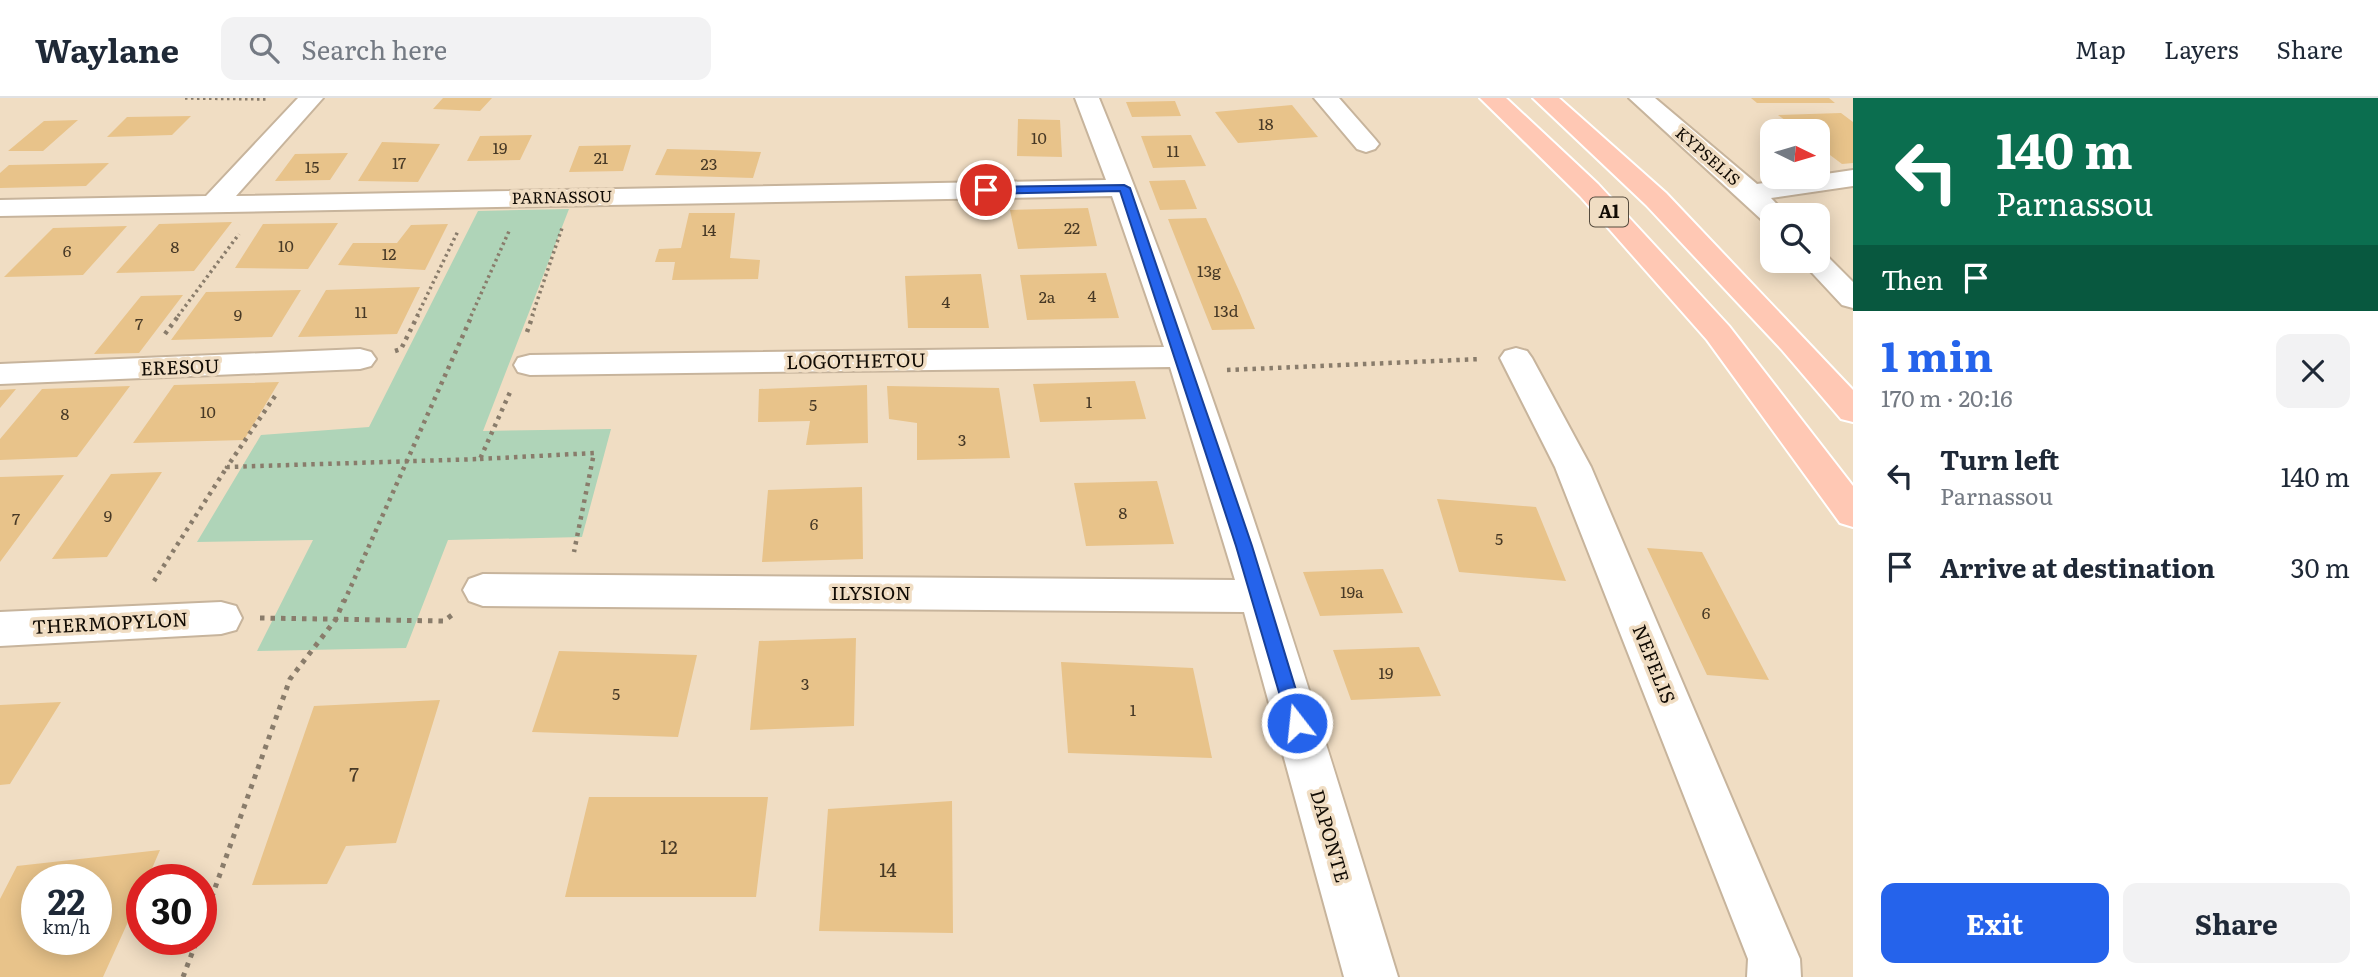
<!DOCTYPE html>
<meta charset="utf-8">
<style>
:root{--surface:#fff;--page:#f2f2f3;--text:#1f2937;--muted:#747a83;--line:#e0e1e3;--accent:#2563eb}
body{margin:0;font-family:Literata,serif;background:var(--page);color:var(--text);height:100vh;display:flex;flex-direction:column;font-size:26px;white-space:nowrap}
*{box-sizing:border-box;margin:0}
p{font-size:23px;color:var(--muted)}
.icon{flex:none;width:38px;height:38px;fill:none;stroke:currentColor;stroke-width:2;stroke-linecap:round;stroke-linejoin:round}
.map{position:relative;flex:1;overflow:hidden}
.details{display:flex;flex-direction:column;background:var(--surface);width:525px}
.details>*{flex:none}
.guide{background:#0b6e4f;color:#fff;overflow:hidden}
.needle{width:46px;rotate:95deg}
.buttons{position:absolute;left:1760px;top:21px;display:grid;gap:14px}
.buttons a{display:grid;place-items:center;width:70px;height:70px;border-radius:14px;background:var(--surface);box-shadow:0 4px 18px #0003;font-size:35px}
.speed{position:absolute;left:21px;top:766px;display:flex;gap:14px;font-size:35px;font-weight:700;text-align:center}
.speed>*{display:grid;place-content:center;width:91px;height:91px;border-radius:50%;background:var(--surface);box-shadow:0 4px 18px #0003;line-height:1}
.speed small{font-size:18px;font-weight:400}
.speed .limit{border:10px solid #d22;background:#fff;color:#111}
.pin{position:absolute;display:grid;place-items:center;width:60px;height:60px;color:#fff;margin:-30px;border:4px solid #fff;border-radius:50%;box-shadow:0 2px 7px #0007}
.me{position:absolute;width:77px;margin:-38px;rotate:344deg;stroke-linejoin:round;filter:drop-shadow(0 0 5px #0008)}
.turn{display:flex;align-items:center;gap:24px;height:147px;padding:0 28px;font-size:32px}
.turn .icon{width:91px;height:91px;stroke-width:2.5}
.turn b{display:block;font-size:49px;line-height:60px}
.then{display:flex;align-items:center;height:66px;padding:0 28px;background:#0003;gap:14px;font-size:26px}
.round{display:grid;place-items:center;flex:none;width:74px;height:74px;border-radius:14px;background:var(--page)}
.overview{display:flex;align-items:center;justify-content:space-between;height:119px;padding:0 28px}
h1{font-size:42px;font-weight:700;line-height:52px;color:var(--accent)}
.cta{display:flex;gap:14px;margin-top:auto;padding:14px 28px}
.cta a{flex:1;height:80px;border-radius:14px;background:var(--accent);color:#fff;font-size:28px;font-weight:700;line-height:80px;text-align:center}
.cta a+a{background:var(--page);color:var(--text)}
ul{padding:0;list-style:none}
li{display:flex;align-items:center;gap:21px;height:91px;padding:0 28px}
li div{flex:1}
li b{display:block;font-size:26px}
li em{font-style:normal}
header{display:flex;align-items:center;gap:42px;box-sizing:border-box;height:98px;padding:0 35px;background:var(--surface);border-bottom:2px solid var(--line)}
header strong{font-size:33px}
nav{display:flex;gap:38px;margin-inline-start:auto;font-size:24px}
.search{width:490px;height:63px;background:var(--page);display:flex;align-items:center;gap:18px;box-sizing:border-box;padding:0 24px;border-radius:14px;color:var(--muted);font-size:26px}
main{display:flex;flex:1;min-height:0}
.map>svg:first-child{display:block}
</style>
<header>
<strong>Waylane</strong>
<div class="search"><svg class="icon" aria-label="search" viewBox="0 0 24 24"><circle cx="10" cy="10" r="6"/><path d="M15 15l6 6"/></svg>Search here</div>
<nav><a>Map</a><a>Layers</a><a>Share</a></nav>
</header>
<main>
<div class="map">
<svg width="1853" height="879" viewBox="0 0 1853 879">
<rect width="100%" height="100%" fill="#f0ddc3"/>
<!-- green -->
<path fill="#afd4b8" d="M569,111L483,333L611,331L582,439L448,442L406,550L257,553L313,442L197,444L261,337L369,329L478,113Z"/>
<!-- building -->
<path fill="#e8c38a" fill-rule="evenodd" d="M443,0H492L480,13L433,11Z
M1751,0H1829L1835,5H1757Z
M1175,3L1181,18L1132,19L1126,4Z
M1292,7L1318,39L1238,45L1215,14Z
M1841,15L1853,24V65L1842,66L1818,48V33H1800L1778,17Z
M191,18L172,37L107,39L127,19Z
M1018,21L1060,22L1062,59L1017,58Z
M78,22L43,53H8L44,23Z
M532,37L520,62L467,63L480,38Z
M1191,37L1206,68L1153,70L1141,38Z
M382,44L440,46L418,84L358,83Z
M631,47L623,73L569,74L579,48Z
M667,51L710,52L761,54L753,80L655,77Z
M348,55L330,82L275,83L295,56Z
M109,65L86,88L0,90V75L9,67Z
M1185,82L1197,111L1160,112L1149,83Z
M1088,110L1097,148L1018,151L1010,112Z
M689,115H735L730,160L760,162L758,181L672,182L675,164H655L659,151L681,150Z
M1206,120L1239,193L1255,231L1212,232L1168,121Z
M232,124L194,173L116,175L159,126Z
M338,125L308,171L235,170L263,126Z
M448,126L425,172L338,167L353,145H397L411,127Z
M127,128L83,177L4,179L53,130Z
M1106,175L1119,220L1027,222L1020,177Z
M981,176L989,230H908L905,178Z
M420,189L397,236L298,239L326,192Z
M301,192L272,239L171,242L206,194Z
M183,197L139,255L94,256L141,198Z
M1135,283L1146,321L1040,324L1033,286Z
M279,284L244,342L133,345L174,287Z
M867,287L868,345L806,347L810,323L758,324L759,291Z
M130,288L77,359L0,362V341L42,291Z
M887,288L999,290L1010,360L917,362V325L889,321Z
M16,291L0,310V292Z
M162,374L107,459L52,461L111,376Z
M64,377L0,464V379Z
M1157,383L1174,446L1086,448L1074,385Z
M862,389L863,461L762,464L768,392Z
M1437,401L1536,409L1566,483L1459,474Z
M1647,450L1702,454L1769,582L1707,577Z
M1383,471L1403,515L1320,518L1303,474Z
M856,540L854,628L750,632L759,543Z
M1419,549L1441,598L1351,602L1333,552Z
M559,553L697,557L678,639L532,634Z
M1061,564L1193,570L1212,660L1068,655Z
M440,602L396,745L346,748L327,786L252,787L314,608Z
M61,604L10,686L0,687V607Z
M589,699H768L756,799H565Z
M952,703L953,835L819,833L828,711Z
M160,752L147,782H142V793L103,879H0V801L17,768ZM37,782H96V842H37Z"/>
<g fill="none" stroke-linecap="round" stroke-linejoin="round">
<!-- minor casing -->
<g stroke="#c7b49c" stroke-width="4">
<path id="minor" d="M298,0H323L236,98L1106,82L1075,0H1099C1216,286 1307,582 1398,879H1344L1244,514L483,508L469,503L463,492L469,481L483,476L1235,482L1170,269L530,277L518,274L514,267L518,260L530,257L1164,249L1112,98L0,118V102L206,98Z
M1314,0H1339L1375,41L1379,46L1375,51L1366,54L1357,51Z
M1629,0H1655L1757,86L1853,72V88L1771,100L1787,117H1773V125L1763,123Z
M1818,155L1826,157L1853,184V210L1842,207L1801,163H1818Z
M1516,250L1527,253L1532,260L1591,369L1800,861L1801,879H1747L1748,861L1555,369L1500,260L1505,253Z
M360,251L371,254L376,261L371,268L360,271L0,286V266Z
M221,504L236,508L242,520L236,532L221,536L0,548V514Z"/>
</g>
<!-- trunk casing -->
<g stroke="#fff" stroke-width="4">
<path id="trunk" d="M1480,0H1506L1598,86L1729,228L1853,388V429L1840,425L1707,242L1580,98Z
M1533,0H1559L1666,95L1853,292V324L1841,321L1782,252L1646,107Z"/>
</g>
<!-- path-far2 -->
<path stroke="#897c6b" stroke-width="3.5" stroke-dasharray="2.5 3.5" stroke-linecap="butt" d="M185,0L267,1
M178,218L239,136
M417,218L458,133
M471,218L510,131
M532,218L562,130"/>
<!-- path-far1 -->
<path stroke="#897c6b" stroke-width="4.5" stroke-dasharray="3.5 5" stroke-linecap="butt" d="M527,234L533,217
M165,236L179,217
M395,253L401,251L418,217
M1227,272L1481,261
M275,298L227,369L480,361L511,292
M480,361L594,355L574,454
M154,483L227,369
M344,504L472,217"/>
<!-- path -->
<path stroke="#897c6b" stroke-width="5" stroke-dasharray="4.5 6" stroke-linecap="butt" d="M260,520L444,523L452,517
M201,829L290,581L336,521L344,502
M183,879L197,842"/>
<!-- minor -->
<use href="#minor" fill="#fff" fill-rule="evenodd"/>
<!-- trunk -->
<use href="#trunk" fill="#ffc8b4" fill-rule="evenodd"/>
</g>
<!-- route -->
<path fill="#2563eb" stroke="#184099" stroke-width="2" d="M1124,87L1130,90L1252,448L1306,625L1303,631L1297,633L1290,631L1288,625L1236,448L1120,93L986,96L981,92L986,89Z"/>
<g text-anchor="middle" stroke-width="7" stroke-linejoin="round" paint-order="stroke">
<!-- number labels -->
<g font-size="16" fill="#473926">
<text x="1266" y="32">18</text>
<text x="1039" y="46">10</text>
<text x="500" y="56">19</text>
<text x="1173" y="59">11</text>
<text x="601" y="66">21</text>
<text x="399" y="71">17</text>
<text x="709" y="72">23</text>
<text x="312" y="75">15</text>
<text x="1072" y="136">22</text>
<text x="709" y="138">14</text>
<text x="286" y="154">10</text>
<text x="175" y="155">8</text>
<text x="67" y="159">6</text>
<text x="389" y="162">12</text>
<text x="1209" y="179">13g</text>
<text x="1092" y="204">4</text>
<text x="1047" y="205">2a</text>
<text x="946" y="210">4</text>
<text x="1226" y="219">13d</text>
<text x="361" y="220">11</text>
<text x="238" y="223">9</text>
<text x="139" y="232">7</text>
<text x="1089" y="310">1</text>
<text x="813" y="313">5</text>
<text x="208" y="320">10</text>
<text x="65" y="322">8</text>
<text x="962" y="348">3</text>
<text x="1123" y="421">8</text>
<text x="108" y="424">9</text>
<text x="16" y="427">7</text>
<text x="814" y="432">6</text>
<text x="1499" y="447">5</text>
<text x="1352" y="500">19a</text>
<text x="1706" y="521">6</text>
<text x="1386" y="581">19</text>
<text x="805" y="592">3</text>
<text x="616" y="602">5</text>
<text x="1133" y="618">1</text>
</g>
<!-- far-street labels -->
<g font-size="16" fill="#110b04" stroke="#f0ddc3">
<text transform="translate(1708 58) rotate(41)" y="6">KYPSELIS</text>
<text transform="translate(562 99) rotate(-1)" y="6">PARNASSOU</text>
</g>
<!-- shield labels -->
<rect fill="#f0ddc3" stroke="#544a3d" stroke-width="2" x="1590" y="99.5" width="38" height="29" rx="5"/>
<g font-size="18" font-weight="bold" fill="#110b04">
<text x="1609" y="120">A1</text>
</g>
<!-- street labels -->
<g font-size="19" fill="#110b04" stroke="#f0ddc3">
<text transform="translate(856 263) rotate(-1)" y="7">LOGOTHETOU</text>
<text transform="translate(180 269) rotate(-2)" y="7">ERESOU</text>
<text x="871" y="502">ILYSION</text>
<text transform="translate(110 525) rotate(-3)" y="7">THERMOPYLON</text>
<text transform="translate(1654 566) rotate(68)" y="7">NEFELIS</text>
<text transform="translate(1330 738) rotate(74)" y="7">DAPONTE</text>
</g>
<!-- near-number labels -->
<g font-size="19" fill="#473926">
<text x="354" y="683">7</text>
<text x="669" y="756">12</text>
<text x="888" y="779">14</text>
</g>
</g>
</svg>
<div class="buttons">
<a><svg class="needle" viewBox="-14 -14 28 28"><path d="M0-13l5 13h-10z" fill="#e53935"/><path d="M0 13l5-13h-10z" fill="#747a83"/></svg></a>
<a><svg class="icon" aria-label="search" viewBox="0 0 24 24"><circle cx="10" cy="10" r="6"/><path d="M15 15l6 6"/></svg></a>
</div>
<div class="speed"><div>22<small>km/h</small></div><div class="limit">30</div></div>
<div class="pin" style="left:986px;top:92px;background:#d93025"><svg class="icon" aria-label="arrive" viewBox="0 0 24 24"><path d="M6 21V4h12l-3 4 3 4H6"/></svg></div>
<svg class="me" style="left:1297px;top:625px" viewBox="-20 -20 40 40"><circle r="17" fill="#2563eb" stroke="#fff" stroke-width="3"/><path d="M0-11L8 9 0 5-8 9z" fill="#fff"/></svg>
</div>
<section class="details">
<div class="guide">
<div class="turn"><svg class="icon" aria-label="left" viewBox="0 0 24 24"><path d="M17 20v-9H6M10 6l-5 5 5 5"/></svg><div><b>140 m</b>Parnassou</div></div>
<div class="then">Then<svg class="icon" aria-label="arrive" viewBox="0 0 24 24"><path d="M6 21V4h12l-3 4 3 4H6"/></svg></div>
</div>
<div class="overview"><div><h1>1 min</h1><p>170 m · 20:16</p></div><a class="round"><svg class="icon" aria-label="close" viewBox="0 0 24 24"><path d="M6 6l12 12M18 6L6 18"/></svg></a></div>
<ul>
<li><svg class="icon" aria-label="left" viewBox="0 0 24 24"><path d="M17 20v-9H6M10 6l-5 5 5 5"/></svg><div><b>Turn left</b><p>Parnassou</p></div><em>140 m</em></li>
<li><svg class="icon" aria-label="arrive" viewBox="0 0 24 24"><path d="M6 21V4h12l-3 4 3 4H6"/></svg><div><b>Arrive at destination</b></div><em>30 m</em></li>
</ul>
<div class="cta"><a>Exit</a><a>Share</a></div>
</section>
</main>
